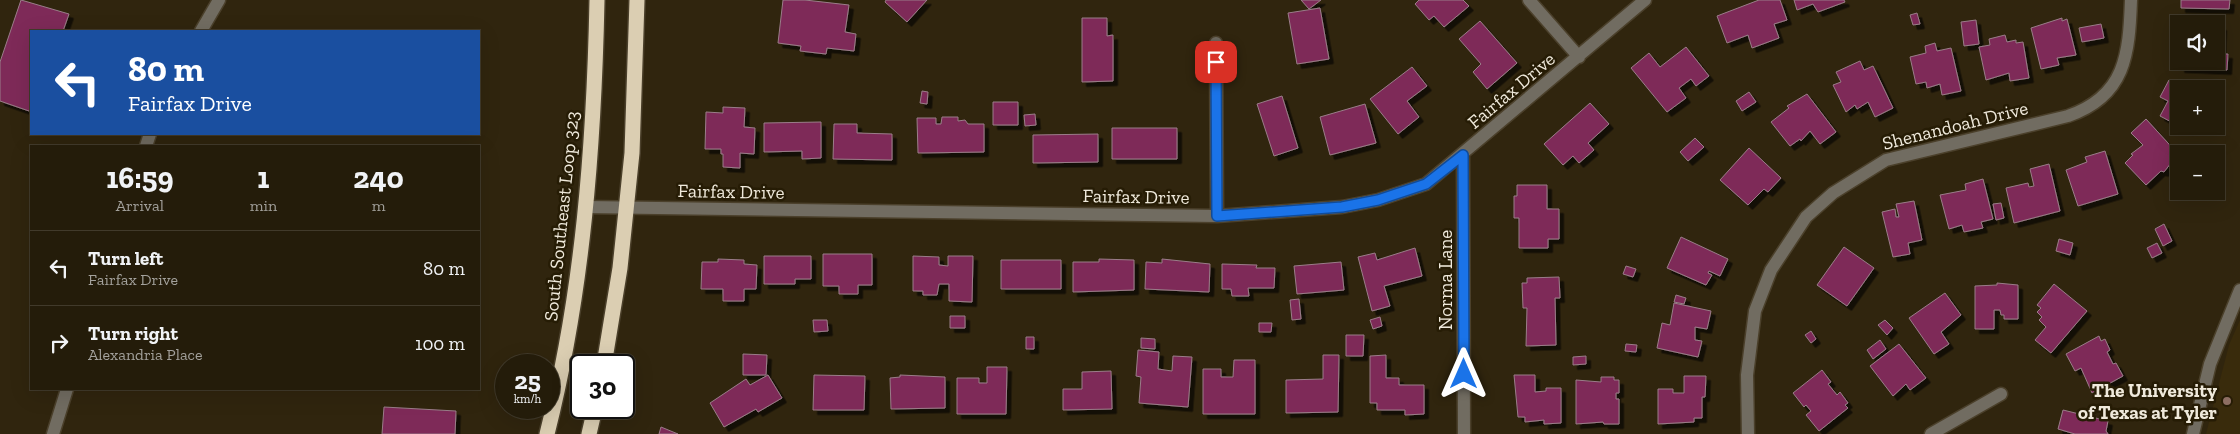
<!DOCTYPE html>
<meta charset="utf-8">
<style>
:root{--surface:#241c0a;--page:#302918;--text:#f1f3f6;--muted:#a3a19c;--line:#413a2b}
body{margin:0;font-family:"Zilla Slab",serif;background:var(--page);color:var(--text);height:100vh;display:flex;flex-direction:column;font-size:19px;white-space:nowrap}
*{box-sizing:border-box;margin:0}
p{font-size:16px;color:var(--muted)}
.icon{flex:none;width:28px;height:28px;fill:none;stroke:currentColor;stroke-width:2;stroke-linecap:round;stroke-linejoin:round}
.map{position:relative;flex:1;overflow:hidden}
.side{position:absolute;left:30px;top:145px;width:450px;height:245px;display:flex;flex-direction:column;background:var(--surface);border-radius:0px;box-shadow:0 5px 20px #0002,0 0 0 1px var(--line)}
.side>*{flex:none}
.top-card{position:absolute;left:30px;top:30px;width:450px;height:105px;border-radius:0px;box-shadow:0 5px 20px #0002,0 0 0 1px var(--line);background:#1a4fa0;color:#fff;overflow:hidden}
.buttons{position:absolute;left:2170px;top:15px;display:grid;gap:10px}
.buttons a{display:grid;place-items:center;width:55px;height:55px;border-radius:0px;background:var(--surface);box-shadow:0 5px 20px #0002,0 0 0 1px var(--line);font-size:25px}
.speed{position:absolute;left:495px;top:354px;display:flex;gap:10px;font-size:25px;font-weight:700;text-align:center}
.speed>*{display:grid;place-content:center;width:65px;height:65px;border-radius:50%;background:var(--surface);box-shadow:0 5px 20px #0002,0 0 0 1px var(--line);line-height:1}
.speed small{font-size:12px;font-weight:400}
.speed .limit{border:2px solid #111;border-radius:8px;background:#fff;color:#111}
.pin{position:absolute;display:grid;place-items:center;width:42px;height:42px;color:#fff;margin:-21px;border-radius:10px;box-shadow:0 2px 8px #0006}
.me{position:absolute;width:55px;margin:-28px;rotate:0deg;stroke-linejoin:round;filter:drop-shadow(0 0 4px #0008)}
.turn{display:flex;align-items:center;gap:18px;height:105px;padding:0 15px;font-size:22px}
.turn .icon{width:65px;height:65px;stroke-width:2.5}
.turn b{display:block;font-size:35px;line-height:42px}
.eta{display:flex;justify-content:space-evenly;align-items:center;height:85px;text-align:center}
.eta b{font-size:30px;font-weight:700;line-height:35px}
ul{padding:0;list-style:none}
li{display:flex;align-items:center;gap:15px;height:75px;padding:0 15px;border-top:1px solid var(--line)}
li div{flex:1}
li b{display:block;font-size:19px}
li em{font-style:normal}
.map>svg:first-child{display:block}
</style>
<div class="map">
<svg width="2240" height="434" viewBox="0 0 2240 434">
<defs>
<filter id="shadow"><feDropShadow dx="4.5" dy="4.5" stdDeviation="0" flood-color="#0009"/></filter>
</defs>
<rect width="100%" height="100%" fill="#30250e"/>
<!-- built -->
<path fill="#392b0c" d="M2240,320V434H2206L2229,345Z"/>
<!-- building -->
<path fill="#7e2b58" stroke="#9a7d89" filter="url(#shadow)" d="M21,0L69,14L63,31H31V105L29,111L0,101V62Z
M783,0H805L849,5L845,32L856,34L854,51L827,48L826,54L800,51L801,46L778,43Z
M886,0H927L907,22L885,2Z
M1301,0H1321L1309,9Z
M1419,0H1463L1469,6L1444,27L1434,16L1429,20L1415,4Z
M1759,0H1780L1787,20L1774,24L1779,38L1752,48L1748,35L1727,43L1717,16Z
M1794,0H1844L1845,2L1818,12L1813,4L1797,10Z
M2181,0H2230L2229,9L2181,8Z
M1320,8L1329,59L1297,64L1288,13Z
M1917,13L1920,24L1913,25L1910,15Z
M1082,18H1107V36L1113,35V81L1082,82Z
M2062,18V21L2067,19L2076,55L2057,58L2059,65L2041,69L2031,28Z
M1976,20L1979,44L1964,46L1961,22Z
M1480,21L1517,63L1487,89L1473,72L1481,64L1459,39Z
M2101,24L2104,38L2082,42L2079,28Z
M2216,26H2222L2221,54H2228L2227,70L2180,68L2181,61H2216Z
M2005,35L2007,42L2016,40V43L2023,42L2029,78L2010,81L2009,73L1986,80L1979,47L1990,45L1989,39Z
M1935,43L1937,51L1951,48L1961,91L1942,95L1940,84L1927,88L1926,82L1916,84L1910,57L1926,53L1925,46Z
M1686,47L1709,76L1696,86L1691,79L1679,88L1686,98L1667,112L1631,68L1649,53L1660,67Z
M1860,61L1864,70L1873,66L1893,108L1875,117L1868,102L1857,109L1855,105L1846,112L1833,85L1841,82L1836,72Z
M1412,67L1427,86L1407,101L1419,117L1398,134L1370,99Z
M2169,80L2184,89H2179V126L2160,116L2168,101L2160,97Z
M922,91L928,92L927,104L920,103Z
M1749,92L1756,102L1742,111L1736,101Z
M1807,94L1836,132L1820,144L1810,131L1801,141L1800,139L1790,146L1771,122L1789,108L1787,106Z
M1282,96L1298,148L1274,156L1257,104Z
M993,102H1018V125H993Z
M1590,103L1609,124L1588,143L1594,150L1579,163L1573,156L1563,165L1544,144Z
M1365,104L1376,143L1330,155L1320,117Z
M723,107L745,108L744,127L755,128L754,154L740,153V168L723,167V154H721V149H705L706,112L723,113Z
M1035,114L1036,125L1025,126L1024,115Z
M942,117H958V121L965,120L968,124H984V152L918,153L917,118H936V124H941Z
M2146,119L2178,154L2164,172L2161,171L2146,185L2125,163L2133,155L2131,154L2143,145L2131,133Z
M821,122V158L802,159V151L764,152V123Z
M834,124H857V133L892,134V160L833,159Z
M2180,126H2192L2189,131Z
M1112,128H1177V159H1112Z
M1098,134V162L1033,163V135Z
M1695,138L1704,147L1688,161L1680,152Z
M1749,148L1781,178L1768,192L1764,189L1748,205L1720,180Z
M2105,151L2118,194L2078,206L2066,170L2087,162L2085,157Z
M2049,164L2060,211L2014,223L2006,188L2028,183L2029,187L2034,186L2030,169Z
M1983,179L1993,219L1981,222L1983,228L1964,232L1962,225L1949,229L1940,195L1966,190L1965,184Z
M1517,185H1547V209H1559V239H1548V248H1519V218H1514V196H1517Z
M1914,201L1922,240L1908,243L1910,254L1893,257L1882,212L1895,209L1896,217H1899L1896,204Z
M2001,203L2004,218L1996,220L1993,204Z
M2164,224L2172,241L2163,246L2155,229Z
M1681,237L1728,259L1720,276L1709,271L1708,273L1712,275L1706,285L1667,268Z
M2059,239L2073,243L2070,255L2056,251Z
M2157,243L2162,253L2152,258L2147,248Z
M1844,247L1874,268L1847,306L1817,285Z
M1415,248L1422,276L1384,286L1390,306L1372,311L1358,257L1375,253L1377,260Z
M823,254H872V285H858V294H839V286H823Z
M764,256H811V279H795V284H764Z
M913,256L939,257V265L948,266V256H973L972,302L949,301V284H939L937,295H923V291H913Z
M718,259L744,260V264L757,265L756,289H744V301H723V289H701L702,262H718Z
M1099,259L1134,260V290L1073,292V262H1099Z
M1162,259L1210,264L1209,292L1145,289L1146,262L1162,263Z
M1001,260H1061V289H1001Z
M1341,262L1344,290L1297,294L1294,266Z
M1222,264L1257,265L1256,268H1275L1274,288H1248L1249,296H1232L1231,289H1222Z
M1626,266L1636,269L1633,277L1623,274Z
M1559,277L1560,298H1555L1556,345L1526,346L1527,308H1523L1522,283H1527V278Z
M1997,283L2018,285V319H2004V315H2001L2000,310H1994V329H1975V286L1997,285Z
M2054,284L2087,311L2051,353L2035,340L2046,327L2039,320L2042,317L2037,312L2041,308L2037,305Z
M1945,293L1961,315L1941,332L1949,344L1934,354L1909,318Z
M1676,295L1686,298L1684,304L1674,302Z
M1299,299L1301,319L1292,320L1290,300Z
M1674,303L1711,311L1707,329L1695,327V340L1702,341L1698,357L1657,348L1662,323L1670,325Z
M950,316H965V328H950Z
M1380,317L1382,326L1373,329L1370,320Z
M813,320H827L828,331L814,332Z
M1885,320L1893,328L1887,335L1878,325Z
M1259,323H1272L1271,332H1259Z
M1811,331L1816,339L1811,343L1805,335Z
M1346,335H1364L1363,356H1346Z
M2099,336L2101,341L2105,339L2110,350L2107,352L2113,364L2116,363L2123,376L2092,393L2081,368L2075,371L2066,354Z
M1026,337H1034V349H1026Z
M1141,338L1155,339V349L1141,348Z
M1880,340L1886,349L1873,359L1867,350Z
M1626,344L1637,345L1636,352L1625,351Z
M1899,344L1926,378L1910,390L1906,384L1893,396L1870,366Z
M1138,350L1159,352L1158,369L1172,371L1173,356L1192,357L1188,407L1139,403L1141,377L1136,376Z
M743,354L767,355L766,375H743Z
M1323,355H1339L1338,412L1286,413V380L1323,379Z
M1386,355V378H1399V385H1424V414L1405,415V410H1377V403H1370V356Z
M1586,356V364L1573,365V357Z
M1234,360H1255V414H1203V369H1221V377H1233Z
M987,367H1007L1006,414H957V378H979V383H987Z
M1822,370L1831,382L1828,384L1837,395L1840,392L1848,403L1845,405L1848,408L1819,431L1806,415L1811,411L1806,405L1804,407L1793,393Z
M1111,371L1112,409L1063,410V389H1082V372Z
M768,375L782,398L758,412L756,409L724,427L710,403L746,379L750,385Z
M814,375L865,376L864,410H813Z
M900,375L945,377V408L891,409L890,378L900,377Z
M1514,375H1535V392L1546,391V388H1561V423L1544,424V420L1525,422V417H1518Z
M1684,376H1706L1705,397H1702V418H1694V422L1658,424V389H1673V393H1684Z
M1601,377H1614V380H1619V393H1616V399H1619V424H1604L1603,422L1576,424V380L1601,382Z
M384,407L456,411L455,434H382Z
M2063,410L2108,421L2106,431L2108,434H2075L2058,429Z
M661,427L678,434H659Z"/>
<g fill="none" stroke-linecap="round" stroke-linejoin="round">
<!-- minor casing -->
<g stroke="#4b402b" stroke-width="15">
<path id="minor" d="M1529,0L1579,57
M201,31L219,0
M1216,43L1217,216
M146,146L150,134
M1463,155L1464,434
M586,207L1217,216L1342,207L1378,200L1426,184L1645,0
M53,434L67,389
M1748,434L1747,375L1755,311L1771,270L1806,217L1833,193L1886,160L2068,116C2126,96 2129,54 2131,0
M1931,434L2001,394
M2193,434L2210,364L2240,290"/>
</g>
<!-- highway casing -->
<g stroke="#4b402b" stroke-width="18">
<path id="highway" d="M604,365L620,268L632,153L637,0
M547,434C583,292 594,146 597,0
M589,434L595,408"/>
</g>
<!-- minor -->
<use href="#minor" stroke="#716c61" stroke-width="12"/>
<!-- highway -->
<use href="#highway" stroke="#dbceb2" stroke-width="15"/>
</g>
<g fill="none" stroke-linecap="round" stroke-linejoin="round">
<!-- route casing -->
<g stroke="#114b97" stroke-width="12">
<path id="route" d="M1216,62L1217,216L1342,207L1378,200L1426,184L1463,155L1464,374"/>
</g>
<!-- route -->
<use href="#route" stroke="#1a73e8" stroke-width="9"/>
</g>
<!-- markers -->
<circle fill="#8d6e63" stroke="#261c05" stroke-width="2" cx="2227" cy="401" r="5"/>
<g text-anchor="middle" stroke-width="5" stroke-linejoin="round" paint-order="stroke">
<!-- street labels -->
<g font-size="19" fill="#efe9db" stroke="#261c05">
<text transform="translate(1511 90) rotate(-40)" y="7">Fairfax Drive</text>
<text transform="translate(1955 125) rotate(-14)" y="7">Shenandoah Drive</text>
<text transform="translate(731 191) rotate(1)" y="7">Fairfax Drive</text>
<text transform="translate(1136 196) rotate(1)" y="7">Fairfax Drive</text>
<text transform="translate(561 216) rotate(-84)" y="7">South Southeast Loop 323</text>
<text transform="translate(1445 280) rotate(-90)" y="7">Norma Lane</text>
</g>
<!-- poi labels -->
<g font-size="19" font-weight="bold" fill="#efe9db" stroke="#261c05" text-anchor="end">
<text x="2217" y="397">The University<tspan x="2217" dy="22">of Texas at Tyler</tspan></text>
</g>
</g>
</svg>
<div class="buttons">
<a><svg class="icon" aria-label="sound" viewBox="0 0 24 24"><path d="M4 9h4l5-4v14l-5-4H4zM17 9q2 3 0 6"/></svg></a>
<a>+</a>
<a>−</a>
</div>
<div class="speed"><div>25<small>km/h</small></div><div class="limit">30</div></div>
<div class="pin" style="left:1216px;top:62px;background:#d93025"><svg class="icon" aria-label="arrive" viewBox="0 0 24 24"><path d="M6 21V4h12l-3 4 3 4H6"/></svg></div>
<svg class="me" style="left:1464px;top:374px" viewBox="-20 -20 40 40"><path d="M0-17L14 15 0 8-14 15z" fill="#1a73e8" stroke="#fff" stroke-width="4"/></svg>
<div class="top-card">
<div class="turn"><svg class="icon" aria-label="left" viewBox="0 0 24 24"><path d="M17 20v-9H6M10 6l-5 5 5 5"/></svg><div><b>80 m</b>Fairfax Drive</div></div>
</div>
<section class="side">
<div class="eta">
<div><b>16:59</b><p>Arrival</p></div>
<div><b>1</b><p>min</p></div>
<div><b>240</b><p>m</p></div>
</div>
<ul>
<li><svg class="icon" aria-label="left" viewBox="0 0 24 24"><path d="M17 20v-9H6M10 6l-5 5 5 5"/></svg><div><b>Turn left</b><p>Fairfax Drive</p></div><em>80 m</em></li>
<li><svg class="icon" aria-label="right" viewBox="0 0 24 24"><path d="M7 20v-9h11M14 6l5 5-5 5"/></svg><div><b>Turn right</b><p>Alexandria Place</p></div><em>100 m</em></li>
</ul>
</section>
</div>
